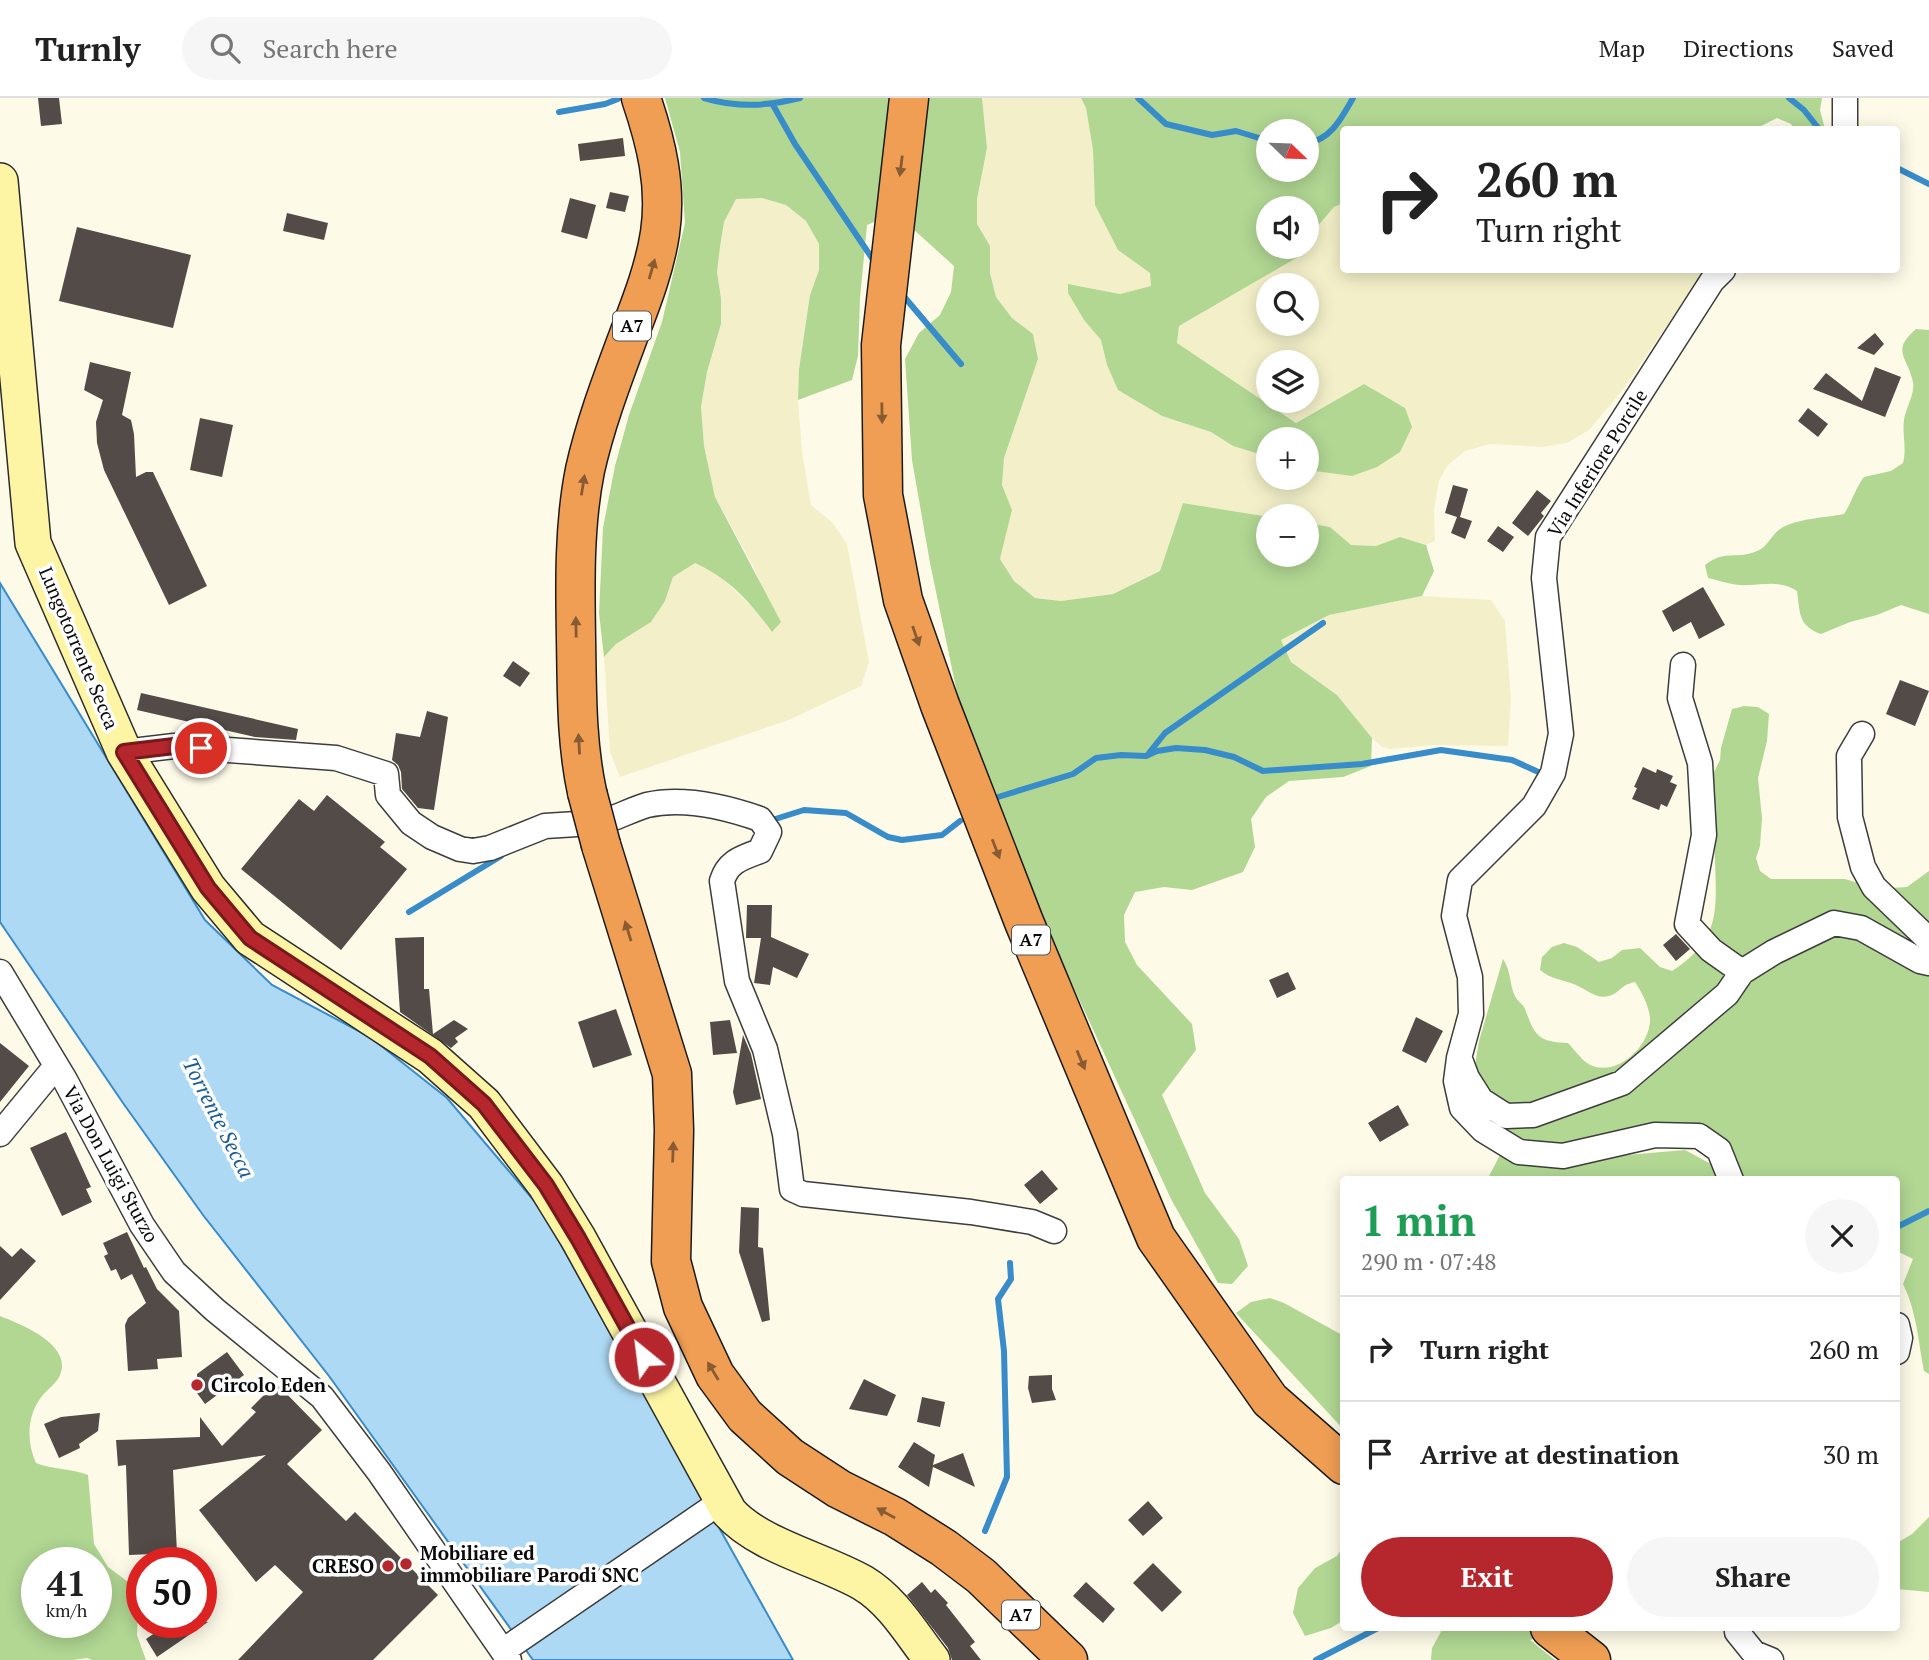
<!DOCTYPE html>
<meta charset="utf-8">
<style>
:root{--surface:#fff;--page:#f6f6f6;--text:#222;--muted:#767676;--line:#e0e0e0;--accent:#b5272c}
body{margin:0;font-family:"PT Serif",serif;background:var(--page);color:var(--text);height:100vh;display:flex;flex-direction:column;font-size:26px;white-space:nowrap}
*{box-sizing:border-box;margin:0}
p{font-size:23px;color:var(--muted)}
.icon{flex:none;width:38px;height:38px;fill:none;stroke:currentColor;stroke-width:2;stroke-linecap:round;stroke-linejoin:round}
.map{position:relative;flex:1;overflow:hidden}
.panel{position:absolute;left:1340px;top:1078px;width:560px;height:455px;display:flex;flex-direction:column;background:var(--surface);border-radius:7px;box-shadow:0 4px 18px #0003}
.panel>*{flex:none}
.guide{position:absolute;left:1340px;top:28px;width:560px;height:147px;border-radius:7px;box-shadow:0 4px 18px #0003;background:#fff;color:var(--text);overflow:hidden}
.needle{width:46px;rotate:113deg}
.tools{position:absolute;left:1256px;top:21px;display:grid;gap:14px}
.tools a{display:grid;place-items:center;width:63px;height:63px;border-radius:50%;background:var(--surface);box-shadow:0 4px 18px #0003;font-size:35px}
.speed{position:absolute;left:21px;top:1449px;display:flex;gap:14px;font-size:35px;font-weight:700;text-align:center}
.speed>*{display:grid;place-content:center;width:91px;height:91px;border-radius:50%;background:var(--surface);box-shadow:0 4px 18px #0003;line-height:1}
.speed small{font-size:18px;font-weight:400}
.speed .limit{border:10px solid #d22;background:#fff;color:#111}
.pin{position:absolute;display:grid;place-items:center;width:60px;height:60px;color:#fff;margin:-30px;border:4px solid #fff;border-radius:50%;box-shadow:0 2px 7px #0007}
.me{position:absolute;width:77px;margin:-38px;rotate:331deg;stroke-linejoin:round;filter:drop-shadow(0 0 5px #0008)}
.turn{display:flex;align-items:center;gap:24px;height:147px;padding:0 21px;font-size:32px}
.turn .icon{width:91px;height:91px;stroke-width:2.5}
.turn b{display:block;font-size:49px;line-height:60px}
.round{display:grid;place-items:center;flex:none;width:74px;height:74px;border-radius:37px;background:var(--page)}
.overview{display:flex;align-items:center;justify-content:space-between;height:119px;padding:0 21px}
h1{font-size:42px;font-weight:700;line-height:52px;color:#1e9e55}
.cta{display:flex;gap:14px;margin-top:auto;padding:14px 21px}
.cta a{flex:1;height:80px;border-radius:42px;background:var(--accent);color:#fff;font-size:28px;font-weight:700;line-height:80px;text-align:center}
.cta a+a{background:var(--page);color:var(--text)}
ul{padding:0;list-style:none}
li{display:flex;align-items:center;gap:21px;height:105px;padding:0 21px;border-top:2px solid var(--line)}
li div{flex:1}
li b{display:block;font-size:26px}
li em{font-style:normal}
header{display:flex;align-items:center;gap:42px;box-sizing:border-box;height:98px;padding:0 35px;background:var(--surface);border-bottom:2px solid var(--line)}
header strong{font-size:33px}
nav{display:flex;gap:38px;margin-inline-start:auto;font-size:24px}
.search{width:490px;height:63px;background:var(--page);display:flex;align-items:center;gap:18px;box-sizing:border-box;padding:0 24px;border-radius:38px;color:var(--muted);font-size:26px}
.map>svg:first-child{display:block}
</style>
<header>
<strong>Turnly</strong>
<div class="search"><svg class="icon" aria-label="search" viewBox="0 0 24 24"><circle cx="10" cy="10" r="6"/><path d="M15 15l6 6"/></svg>Search here</div>
<nav><a>Map</a><a>Directions</a><a>Saved</a></nav>
</header>
<div class="map">
<svg width="1929" height="1562" viewBox="0 0 1929 1562">
<rect width="100%" height="100%" fill="#fefae8"/>
<!-- farmland -->
<path fill="#f3f0c9" fill-rule="evenodd" d="M982,0H1081L1086,10L1093,52L1095,107L1118,152L1150,175L1151,188L1120,196L1069,186L1068,195L1084,222L1101,242L1107,267L1118,292L1162,318L1211,334L1233,348L1269,359V380H1307V372L1352,378L1364,286L1296,325L1177,245L1179,228L1305,155L1316,130L1334,109L1344,105V172H1708L1687,198L1625,289L1589,332L1567,345L1542,349L1490,346L1465,353L1447,368L1439,383L1434,412L1435,443L1426,447L1400,439L1376,448L1350,447L1330,429L1307,425V418L1269,419L1183,405L1160,473L1113,496L1061,503L1035,500L1014,483L1000,461L1012,412L1002,387L1004,360L1038,261L1033,236L1012,220L996,199L990,175V148L977,127V101L987,50ZM1269,187H1307V226H1269ZM1269,264H1307V303H1269Z
M736,100H762L786,107L806,123L819,146V172L810,197L799,271L798,302L802,353L811,407L832,424L847,446L869,564L861,588L789,622L620,679L610,654L604,559L616,546L651,524L665,503L673,479L695,465L718,476L756,513L772,534L763,491L753,468L715,399L704,348L701,309L707,274L721,226V200L717,174L720,149L724,124Z
M1422,498L1491,502L1505,523L1511,601L1508,648L1433,647L1391,651L1382,649L1372,640L1337,597L1291,564L1281,542L1329,517Z"/>
<!-- forest -->
<path fill="#b1d793" fill-rule="evenodd" d="M665,0H982L987,50L977,101V126L990,148V175L996,199L1012,220L1033,236L1038,261L1004,360L1002,387L1012,412L1000,461L1014,483L1035,500L1061,503L1113,496L1160,473L1183,405L1269,419V457H1307V425L1330,429L1351,447L1376,448L1400,439L1426,447L1434,473L1422,498L1329,517L1281,542L1291,564L1337,597L1372,640L1371,668L1343,679L1289,683L1266,699L1251,721L1255,749L1243,774L1192,792L1164,789L1135,794L1124,817L1125,844L1137,867L1192,926L1196,952L1162,997L1205,1095L1239,1141L1248,1168L1232,1186L1218,1185L1171,1101L1040,816L960,609L930,465L912,362L905,261L919,235L940,217L951,194L954,168L913,131L892,116L867,127L860,200L858,258L852,282L798,302L799,271L810,197L819,172V146L806,123L786,107L762,100L736,101L724,124L720,149L717,174L721,200V226L707,274L701,309L704,348L715,399L781,524L772,534C750,504 730,481 695,465L673,479L665,503L651,524L616,546L604,559L599,515L603,430L615,368L629,317L662,224L685,125L680,54Z
M1081,0H1822L1820,12L1825,31H1794L1791,26L1777,20L1753,32H1344V105L1334,109L1316,130L1305,155L1179,228L1177,245L1296,325L1364,286L1405,310L1412,329L1400,354L1377,369L1352,378L1307,372V341H1269V359L1233,348L1211,334L1162,318L1118,292L1107,267L1101,242L1084,222L1068,195V186L1120,196L1151,188L1150,175L1118,152L1095,107L1093,52L1086,10ZM1307,33V72H1269V33ZM1307,110V149H1269V110Z
M1916,231L1929,232V516L1901,507L1877,517L1850,524L1821,536C1798,528 1800,514 1797,493C1780,482 1766,487 1747,487C1734,488 1721,483 1708,480L1705,467C1725,451 1737,462 1757,453C1768,449 1771,437 1780,431C1798,420 1824,420 1844,416C1852,404 1855,391 1864,379L1891,373L1903,365C1907,350 1902,337 1904,322C1906,309 1915,297 1913,284C1908,259 1890,253 1916,231Z
M1744,608L1758,609L1769,616L1767,643L1758,680L1762,720L1760,748L1756,760L1760,773L1771,781H1845L1858,785L1923,845L1929,860V1276L1924,1273C1918,1243 1917,1214 1903,1186L1913,1161L1897,1153V1082L1739,1081L1713,1039L1567,1049L1506,1042L1474,973L1479,943L1503,861C1512,875 1509,886 1515,898C1517,903 1523,906 1525,911C1535,938 1538,944 1568,945C1574,951 1580,960 1587,965C1613,982 1648,951 1650,924C1651,912 1642,894 1635,884C1621,887 1622,892 1612,897C1597,903 1588,892 1576,887C1562,881 1552,882 1540,872L1542,859L1552,849L1564,845L1577,849L1599,864L1612,860L1622,852L1640,850L1660,869L1672,873C1719,843 1717,815 1715,764C1714,738 1713,713 1713,687L1714,674L1720,662L1721,650L1732,611Z
M1929,773V833L1890,790L1907,789Z
M1685,1052L1711,1066L1719,1081L1487,1082L1500,1057L1547,1069L1627,1057Z
M1270,1200L1284,1205L1344,1238V1332L1236,1215L1251,1204Z
M0,1218C20,1226 73,1246 60,1277C57,1285 47,1292 42,1298C27,1317 26,1343 36,1365C53,1372 71,1370 88,1377L94,1446L108,1469L139,1492L137,1537L146,1562H92L87,1560L73,1562H0ZM37,1465H96V1524H37Z
M1929,1419V1494L1897,1491V1445L1912,1436Z
M1344,1447V1522L1331,1530L1305,1538L1293,1515L1298,1490L1315,1470L1337,1458Z
M1443,1530H1554L1530,1542L1555,1562H1431L1432,1550Z"/>
<!-- water -->
<path fill="#aed9f4" stroke="#378cc9" stroke-width="2" d="M0,485L205,822L272,887L370,939L447,1000L541,1111L793,1562H533L329,1278L203,1117L123,1005L0,824Z"/>
<g fill="none" stroke-linecap="round" stroke-linejoin="round">
<!-- stream -->
<path stroke="#378cc9" stroke-width="6" d="M704,0C738,10 767,8 800,0
M1138,0L1166,26L1212,37L1236,33L1269,43
M1789,0L1804,12L1819,31L1822,32
M773,7L795,46L876,166
M559,14L605,6L618,1
M1307,45C1331,42 1342,19 1353,0
M1897,70L1929,86
M901,195L961,266
M1149,655L1165,635L1323,525
M998,699L1073,676L1096,660L1121,657L1146,658L1157,653L1176,650L1205,652L1234,659L1263,673L1362,666L1441,652L1512,662L1545,677
M769,723L804,712L846,715L888,739L902,742L942,737L960,723
M409,814L501,758
M1897,1129L1929,1113
M985,1433L1007,1379L1004,1253L998,1201L1011,1181L1010,1165
M1316,1562L1378,1530"/>
</g>
<!-- building -->
<path fill="#524b47" d="M38,0H59L62,26L41,28Z
M623,40L625,58L580,63L578,46Z
M610,94L629,98L625,114L606,110Z
M570,100L596,107L587,141L561,134Z
M287,115L328,125L324,142L283,133Z
M77,129L191,157L173,230L59,203Z
M1875,235L1884,246L1874,257L1857,250Z
M90,264L131,274L122,317L131,322L134,336L136,379L146,374H153L207,488L169,507L104,372L97,345L96,324L103,302L84,292Z
M1875,269L1901,279L1885,319L1813,291L1826,275L1862,303Z
M1808,310L1828,326L1818,339L1798,323Z
M200,320L233,327L222,379L190,372Z
M1453,387L1468,391L1460,419L1472,423L1465,441L1451,435L1457,419L1445,415Z
M1537,392L1551,403L1541,415L1544,418L1528,438L1512,425Z
M1498,428L1514,439L1503,454L1487,443Z
M1703,489L1725,527L1699,541L1691,524L1673,534L1662,513Z
M513,563L530,575L520,589L503,578Z
M1900,582L1929,593L1915,628L1886,616Z
M141,595L298,631L296,642L255,639L137,612Z
M427,613L448,619L434,712L418,710L402,691L401,674L398,667L392,662L396,635L420,639Z
M1643,669L1656,675L1657,671L1673,678L1670,684L1677,687L1667,709L1661,706L1659,712L1632,701L1637,690L1634,689Z
M327,697L385,744L380,749L407,771L341,852L241,771L299,701L314,713Z
M747,807H772L771,839L809,856L797,880L773,869L770,887L754,885L761,840H746Z
M1676,836L1690,851L1676,863L1663,847Z
M424,839V891H429L433,936L454,922L468,931L455,940L458,944L451,950L400,914L395,840Z
M1288,874L1296,891L1277,900L1269,882Z
M616,911L632,957L593,970L578,924Z
M1416,919L1443,933L1426,965L1402,953Z
M730,922L737,955L713,957L710,924Z
M743,937L751,956L761,1001L736,1007L733,994Z
M0,945L29,968L0,1004Z
M1398,1007L1409,1027L1380,1044L1368,1025Z
M66,1034L91,1089L86,1091L92,1104L62,1118L30,1050Z
M1042,1072L1058,1091L1040,1106L1024,1087Z
M741,1109L759,1110L758,1149L763,1150L770,1222L762,1224L739,1154Z
M127,1134L144,1170L146,1169L157,1191L179,1213L182,1259L157,1261L158,1271L128,1273L125,1227L128,1220L146,1205L132,1176L121,1182L116,1171L111,1173L104,1158L108,1156L103,1145Z
M0,1148L12,1159L21,1150L36,1163L0,1202Z
M227,1254L244,1277L205,1306L197,1295V1276Z
M1052,1277V1291L1056,1302L1032,1305L1028,1290L1029,1278Z
M864,1281L896,1297L887,1318L849,1311Z
M276,1285L322,1332L287,1366L346,1423L355,1414L438,1497L373,1562H238L303,1494L275,1467L256,1484L199,1412L266,1357L173,1372L177,1455L129,1457L126,1367L118,1368L116,1342L200,1339V1319L222,1348L256,1314L251,1310Z
M922,1299L945,1304L940,1329L917,1324Z
M100,1315L98,1333L79,1346L80,1350L59,1360L44,1326L61,1319Z
M914,1344L935,1357L933,1367L963,1355L975,1389L933,1369L929,1389L898,1369Z
M1148,1403L1163,1420L1143,1438L1128,1422Z
M1153,1465L1182,1494L1162,1514L1133,1485Z
M922,1484L931,1495L935,1491L948,1505L946,1507L975,1544L970,1548L981,1562H952L948,1550L907,1497Z
M1086,1484L1115,1511L1103,1525L1073,1498Z
M171,1524H208L157,1559L146,1541Z"/>
<g fill="none" stroke-linecap="round" stroke-linejoin="round">
<!-- street casing -->
<g stroke="#3d3d3d" stroke-width="27">
<path id="street" d="M1845,32V0
M1723,172L1712,183L1548,439L1544,480L1561,636L1553,675L1534,708L1460,782L1454,818L1470,879L1471,916L1459,960L1456,983L1462,1010L1483,1032L1519,1054L1563,1058L1655,1037L1699,1038L1719,1052L1731,1082
M1683,567L1680,600L1700,665L1704,737L1687,826L1711,852L1742,874
M1862,636L1849,658L1850,719L1863,769L1874,789L1929,842
M124,654L174,648L336,660L386,676L388,697L411,725L432,739L460,751L473,753L490,750L545,728L577,726
M616,719C626,715 637,710 647,707C682,699 726,709 760,721L769,734L760,753C742,760 728,763 722,783L737,883L765,951L785,1036L792,1091L803,1096L971,1114L1032,1124L1054,1133
M0,874L65,982L142,1127L174,1174L215,1212L322,1299L379,1374L509,1562
M1461,964L1467,980L1481,1002L1506,1018L1533,1017L1622,985L1727,896L1742,874L1774,854L1834,825L1861,830L1920,863L1929,865
M0,1036L56,968
M1897,1227L1900,1240L1897,1254
M1738,1530L1737,1534L1754,1555L1771,1562
M510,1548L722,1403"/>
</g>
<!-- secondary casing -->
<g stroke="#2c2c2c" stroke-width="38">
<path id="secondary" d="M0,83L33,445L124,654L208,790L250,840L430,958L484,1006L546,1088L578,1140L729,1414C759,1448 823,1462 863,1485C893,1503 911,1535 932,1562"/>
</g>
<!-- highway casing -->
<g stroke="#1b1b1b" stroke-width="41">
<path id="highway" d="M909,0L881,247L883,397L903,502L940,607L1024,824L1156,1140L1270,1302L1344,1367
M587,694C576,643 577,592 576,541C575,485 574,427 585,372C596,323 614,277 631,231C643,200 655,168 660,135C667,88 656,44 641,0
M601,747L672,976L674,1032L671,1163L683,1209L715,1277L745,1318L790,1359L839,1391L895,1419L944,1450L981,1478L1068,1562
M1550,1530L1591,1562"/>
</g>
<!-- street -->
<use href="#street" stroke="#fff" stroke-width="24"/>
<!-- secondary -->
<use href="#secondary" stroke="#fdf5a4" stroke-width="35"/>
<!-- highway -->
<use href="#highway" stroke="#f09e54" stroke-width="38"/>
<!-- highway-bridge casing -->
<g stroke="#1b1b1b" stroke-width="41" stroke-linecap="butt">
<path id="highway-bridge" d="M587,694L601,747"/>
</g>
<!-- highway-bridge -->
<use href="#highway-bridge" stroke="#f09e54" stroke-width="38"/>
</g>
<!-- one-way arrows -->
<defs><path id="oneway-solid" d="M-6-.8H1V-3.2L6.5 0L1 3.2V.8H-6Z" transform="scale(1.75)"/></defs>
<g fill="#885b33">
<use href="#oneway-solid" transform="translate(901 68) rotate(97)"/>
<use href="#oneway-solid" transform="translate(652 171) rotate(-74)"/>
<use href="#oneway-solid" transform="translate(882 315) rotate(89)"/>
<use href="#oneway-solid" transform="translate(583 387) rotate(-81)"/>
<use href="#oneway-solid" transform="translate(576 529) rotate(-91)"/>
<use href="#oneway-solid" transform="translate(916 538) rotate(71)"/>
<use href="#oneway-solid" transform="translate(579 646) rotate(-93)"/>
<use href="#oneway-solid" transform="translate(996 751) rotate(69)"/>
<use href="#oneway-solid" transform="translate(628 833) rotate(-107)"/>
<use href="#oneway-solid" transform="translate(1081 962) rotate(67)"/>
<use href="#oneway-solid" transform="translate(673 1054) rotate(-88)"/>
<use href="#oneway-solid" transform="translate(713 1273) rotate(-121)"/>
<use href="#oneway-solid" transform="translate(886 1415) rotate(-151)"/>
</g>
<g fill="none" stroke-linecap="round" stroke-linejoin="round">
<!-- route casing -->
<g stroke="#76191d" stroke-width="18">
<path id="route" d="M201,650L174,648L124,654L208,790L250,840L430,958L484,1006L546,1087L578,1140L644,1259"/>
</g>
<!-- route -->
<use href="#route" stroke="#b5272c" stroke-width="12"/>
</g>
<!-- markers -->
<g fill="#b5272c" stroke="#fff" stroke-width="2.5">
<circle cx="197" cy="1287" r="7"/>
<circle cx="406" cy="1466" r="7"/>
<circle cx="388" cy="1468" r="7"/>
</g>
<g text-anchor="middle" stroke-width="7" stroke-linejoin="round" paint-order="stroke">
<!-- shield labels -->
<g fill="#fff" stroke="#545454" stroke-width="2">
<rect x="613" y="213.5" width="38" height="29" rx="5"/>
<rect x="1012" y="827.5" width="38" height="29" rx="5"/>
<rect x="1002" y="1502.5" width="38" height="29" rx="5"/>
</g>
<g font-size="18" font-weight="bold" fill="#0a0a0a">
<text x="632" y="234">A7</text>
<text x="1031" y="848">A7</text>
<text x="1021" y="1523">A7</text>
</g>
<!-- street labels -->
<g font-size="19" fill="#0a0a0a" stroke="#fff">
<text transform="translate(1597 365) rotate(-58)" y="7">Via Inferiore Porcile</text>
<text transform="translate(79 550) rotate(67)" y="7">Lungotorrente Secca</text>
<text transform="translate(111 1066) rotate(61)" y="7">Via Don Luigi Sturzo</text>
</g>
<!-- poi labels -->
<g font-size="19" font-weight="bold" fill="#0a0a0a" stroke="#fff" text-anchor="start">
<text x="211" y="1294">Circolo Eden</text>
<text x="420" y="1462">Mobiliare ed<tspan x="420" dy="22">immobiliare Parodi SNC</tspan></text>
<text x="374" y="1475" text-anchor="end">CRESO</text>
</g>
<!-- water labels -->
<g font-size="21" font-style="italic" fill="#185d97" stroke="#fff">
<text transform="translate(218 1020) rotate(63)" y="7">Torrente Secca</text>
</g>
</g>
</svg>
<div class="tools">
<a><svg class="needle" viewBox="-14 -14 28 28"><path d="M0-13l5 13h-10z" fill="#e53935"/><path d="M0 13l5-13h-10z" fill="#767676"/></svg></a>
<a><svg class="icon" aria-label="sound" viewBox="0 0 24 24"><path d="M4 9h4l5-4v14l-5-4H4zM17 9q2 3 0 6"/></svg></a>
<a><svg class="icon" aria-label="search" viewBox="0 0 24 24"><circle cx="10" cy="10" r="6"/><path d="M15 15l6 6"/></svg></a>
<a><svg class="icon" aria-label="layers" viewBox="0 0 24 24"><path d="M12 4l9 5-9 5-9-5zM3 14l9 5 9-5"/></svg></a>
<a>+</a>
<a>−</a>
</div>
<div class="speed"><div>41<small>km/h</small></div><div class="limit">50</div></div>
<div class="pin" style="left:201px;top:650px;background:#d93025"><svg class="icon" aria-label="arrive" viewBox="0 0 24 24"><path d="M6 21V4h12l-3 4 3 4H6"/></svg></div>
<svg class="me" style="left:644px;top:1259px" viewBox="-20 -20 40 40"><circle r="17" fill="#b5272c" stroke="#fff" stroke-width="3"/><path d="M0-11L8 9 0 5-8 9z" fill="#fff"/></svg>
<div class="guide">
<div class="turn"><svg class="icon" aria-label="right" viewBox="0 0 24 24"><path d="M7 20v-9h11M14 6l5 5-5 5"/></svg><div><b>260 m</b>Turn right</div></div>
</div>
<section class="panel">
<div class="overview"><div><h1>1 min</h1><p>290 m · 07:48</p></div><a class="round"><svg class="icon" aria-label="close" viewBox="0 0 24 24"><path d="M6 6l12 12M18 6L6 18"/></svg></a></div>
<ul>
<li><svg class="icon" aria-label="right" viewBox="0 0 24 24"><path d="M7 20v-9h11M14 6l5 5-5 5"/></svg><div><b>Turn right</b></div><em>260 m</em></li>
<li><svg class="icon" aria-label="arrive" viewBox="0 0 24 24"><path d="M6 21V4h12l-3 4 3 4H6"/></svg><div><b>Arrive at destination</b></div><em>30 m</em></li>
</ul>
<div class="cta"><a>Exit</a><a>Share</a></div>
</section>
</div>
